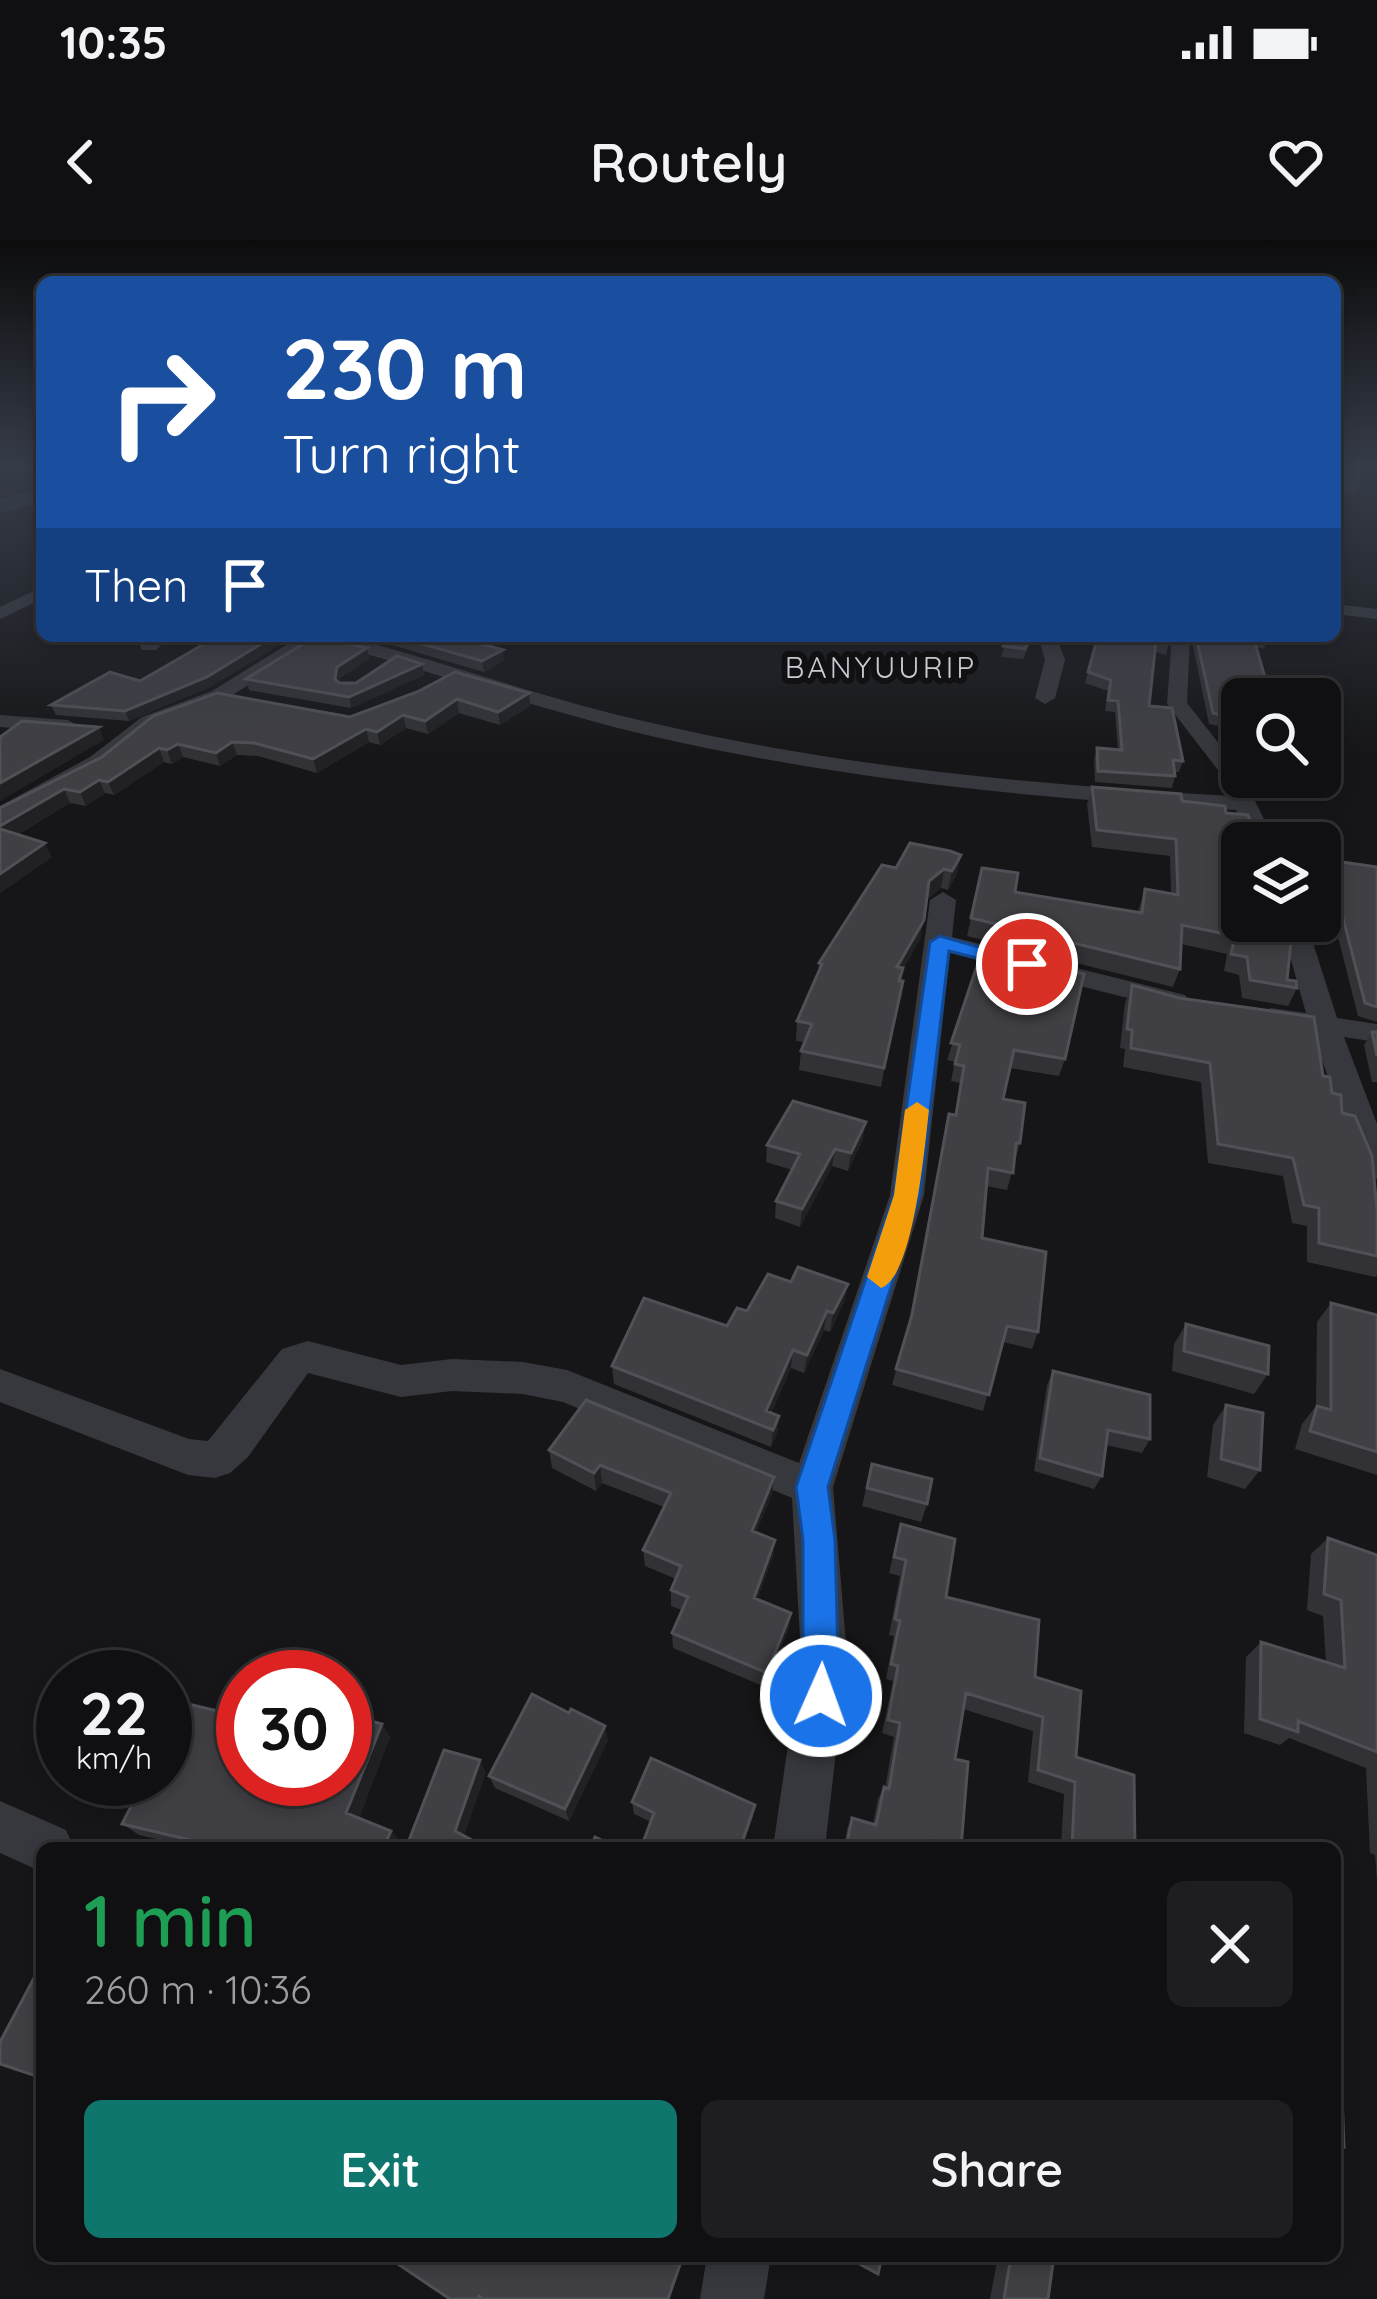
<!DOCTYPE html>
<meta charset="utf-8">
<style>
:root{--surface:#101012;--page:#1e1e20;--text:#f1f3f6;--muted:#9c9d9f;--line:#303032;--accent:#0f766e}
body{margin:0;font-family:Quicksand,sans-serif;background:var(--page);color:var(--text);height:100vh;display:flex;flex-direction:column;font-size:45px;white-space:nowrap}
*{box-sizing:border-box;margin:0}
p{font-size:39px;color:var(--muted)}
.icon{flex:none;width:66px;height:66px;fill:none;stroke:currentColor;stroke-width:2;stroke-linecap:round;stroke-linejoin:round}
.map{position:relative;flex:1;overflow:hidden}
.sheet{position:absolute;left:36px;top:1602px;width:1305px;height:420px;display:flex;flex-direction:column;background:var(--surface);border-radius:18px;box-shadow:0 6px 18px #0003,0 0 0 3px var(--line)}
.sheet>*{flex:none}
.top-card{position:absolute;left:36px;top:36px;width:1305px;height:366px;border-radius:18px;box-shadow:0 6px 18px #0003,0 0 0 3px var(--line);background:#1a4fa0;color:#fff;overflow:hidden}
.fabs{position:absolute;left:1221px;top:438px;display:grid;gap:24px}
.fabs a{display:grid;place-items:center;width:120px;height:120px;border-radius:18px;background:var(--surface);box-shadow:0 6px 18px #0003,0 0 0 3px var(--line);font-size:60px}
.speed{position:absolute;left:36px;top:1410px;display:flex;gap:24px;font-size:60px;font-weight:700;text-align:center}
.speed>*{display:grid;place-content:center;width:156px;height:156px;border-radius:50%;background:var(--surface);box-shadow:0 6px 18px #0003,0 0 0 3px var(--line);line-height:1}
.speed small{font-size:30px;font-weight:400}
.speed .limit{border:18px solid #d22;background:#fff;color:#111}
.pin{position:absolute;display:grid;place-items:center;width:102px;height:102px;color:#fff;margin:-51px;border:6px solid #fff;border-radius:50%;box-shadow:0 3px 12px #0007}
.me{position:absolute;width:132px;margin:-66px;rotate:2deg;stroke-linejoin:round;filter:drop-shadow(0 0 9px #0008)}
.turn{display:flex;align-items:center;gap:42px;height:252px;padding:0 48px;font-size:54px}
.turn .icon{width:156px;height:156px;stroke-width:2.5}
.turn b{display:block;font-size:84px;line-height:102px}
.then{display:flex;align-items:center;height:114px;padding:0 48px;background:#0003;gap:24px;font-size:45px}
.round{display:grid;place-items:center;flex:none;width:126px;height:126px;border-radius:18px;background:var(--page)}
.headline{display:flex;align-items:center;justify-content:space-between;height:204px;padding:0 48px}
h1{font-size:72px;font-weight:600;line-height:90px;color:#1e9e55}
.primary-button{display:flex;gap:24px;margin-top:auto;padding:24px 48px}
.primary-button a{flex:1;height:138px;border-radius:18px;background:var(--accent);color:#fff;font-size:48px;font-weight:600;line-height:138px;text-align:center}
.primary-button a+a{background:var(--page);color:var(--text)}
.status{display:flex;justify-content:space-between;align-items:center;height:84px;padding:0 60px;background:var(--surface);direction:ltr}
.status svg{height:33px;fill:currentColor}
header{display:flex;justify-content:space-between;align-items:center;height:156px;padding:0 48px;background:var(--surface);font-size:54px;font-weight:600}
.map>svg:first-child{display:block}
</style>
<div class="status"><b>10:35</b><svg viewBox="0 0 49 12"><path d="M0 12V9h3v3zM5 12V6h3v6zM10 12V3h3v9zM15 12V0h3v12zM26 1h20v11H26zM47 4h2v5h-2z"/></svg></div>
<header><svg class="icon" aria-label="back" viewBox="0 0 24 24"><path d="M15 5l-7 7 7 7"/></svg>Routely<svg class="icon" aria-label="heart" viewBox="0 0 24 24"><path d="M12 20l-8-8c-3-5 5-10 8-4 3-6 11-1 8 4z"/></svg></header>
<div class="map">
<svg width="1377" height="2059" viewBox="0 0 1377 2059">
<rect width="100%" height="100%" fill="#161618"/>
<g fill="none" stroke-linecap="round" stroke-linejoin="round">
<!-- river -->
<path fill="#2c353c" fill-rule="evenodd" d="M42,249V263L0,273V259Z"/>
<!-- minor -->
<path fill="#37383d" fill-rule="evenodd" d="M42,347V359L0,379V367Z
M1335,364L1377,369V379L1335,374Z
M150,396H171L156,410H142L140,406Z
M301,396H345C448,423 548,460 652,483C842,527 1035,545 1230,556L1218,530L1167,464L1172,396H1190L1187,463L1239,529L1276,603H1252L1236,570C1040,559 844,540 651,496C539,470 431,430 319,401L226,459L156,485L106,527L0,582V566L90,517L142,477L212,451Z
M1038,396H1056L1065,420L1055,458L1045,464L1035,458L1045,420Z
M0,475L68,480L78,486L68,492L0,487Z
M943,652L956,660L952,697L1185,755L1189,761L1175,770L950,713L924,955L833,1247L847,1415L825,1608H773L801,1415L792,1258L563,1162L523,1154L452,1151L401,1157L308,1133L248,1217L230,1233L215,1238L188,1235L0,1162V1129L189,1199L208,1201L282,1109L308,1101L401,1125L452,1119L523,1122L567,1130L799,1223L890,955L930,660Z
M1280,681H1306L1337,778L1377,784V802L1344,797L1377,884V939L1365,935L1360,927L1312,792L1261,783L1256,777L1271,768L1306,773Z
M0,1561L66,1590L74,1608H42V1632L0,1613Z
M707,2016H771L764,2059H700Z"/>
</g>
<!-- wall -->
<path fill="#323236" d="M1335,226L1358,245L1355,254L1335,255Z
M210,396H294L210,447L129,481L56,475L51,465L140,441L216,397Z
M361,396H490L479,404L504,420L484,432Z
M997,396H1033L1023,419L1001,417L1006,399Z
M1098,396H1170L1166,415L1155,412L1149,466L1183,521L1179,532H1175V536L1172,548L1095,542L1094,519L1097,508L1118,510L1115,472L1105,471L1108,451L1085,443Z
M1191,396H1269L1264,409L1256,407L1266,441L1262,451H1257L1242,459V525L1237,490L1209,484Z
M367,408L369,419L340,438L339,443H356L422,424L424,435L351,468L249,450L246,439Z
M417,452L530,466L500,485L459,473L428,494L406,488L380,505L369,502L317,533L258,516L237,515L220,526L183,517L172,524L164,522L114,555L105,553L86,566L70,563L17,595L52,617L0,653V568L102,517L153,476L350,477Z
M1260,537H1320L1323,543L1318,554L1262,551Z
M1092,547L1182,561L1226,573L1287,740L1297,748L1288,766L1242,758L1239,735L1224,731L1227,714L1181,704L1180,729L1173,747L967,696L982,628L1015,652L1138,672L1145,649L1171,653L1170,616L1092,607L1087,564Z
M961,615L957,634L948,650L941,648L927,659L920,699L903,730L881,847L799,830L801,811L805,802L796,801L797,781L817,735L819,723L896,628Z
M1328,620L1377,627V782L1358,776L1322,633Z
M983,708L1065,819L1059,836L1010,828L1003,859L1020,903L1007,950L986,946L982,998L1038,1092L1032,1109L1003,1102L983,1171L892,1145L908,1087L945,891L949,874L955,875L960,843L951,841L955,822L947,820Z
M1132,745L1323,836L1342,873L1377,970V1035L1375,1037L1307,1022V986L1292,983L1283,936L1208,923L1201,842L1123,827L1125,809L1120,808L1125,763Z
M1372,792H1377V842H1372L1364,805Z
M863,899L848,931L832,926L800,987L775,978L776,961L792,930L766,922L767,905Z
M844,1062L830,1092L824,1090L804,1133L791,1128L771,1173L779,1176L777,1193L771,1207L614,1144L612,1126L727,1086Z
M1331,1063L1377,1075V1235L1295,1209L1302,1184L1316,1166L1317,1082Z
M1186,1084L1268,1134L1254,1154L1172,1131L1174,1104Z
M1053,1131L1150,1199L1142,1213L1106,1205L1102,1236L1094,1249L1034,1231L1047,1145Z
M1226,1165L1260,1230L1245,1249L1207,1237L1213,1185Z
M549,1210L774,1237L772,1254L756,1292L773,1316L757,1360L789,1388L765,1447L673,1408L672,1393L682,1370L671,1366V1350L676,1339L645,1326L643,1310L664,1267L602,1243L596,1251L552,1228Z
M872,1224L927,1264L921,1282L862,1266Z
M901,1284L946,1357L1035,1437L1076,1517L1135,1608H1061L1064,1554L1028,1542L1033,1491L963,1469L955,1519L961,1608H844L847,1589L852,1578L873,1584L878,1559L884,1547L885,1548L894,1497L882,1493L893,1441L886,1439L894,1396L889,1395L900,1336L889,1333Z
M1328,1298L1377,1315V1641L1375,1615L1370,1613L1366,1528L1289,1498L1280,1505L1244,1493L1246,1417L1261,1402L1326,1422L1323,1376L1307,1370L1311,1314Z
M382,1484L390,1497L359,1578L391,1591L400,1601L397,1608H196L139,1595L122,1584L243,1539H270L263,1556L305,1567Z
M608,1500L569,1581L495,1548L489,1536Z
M632,1562L753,1576L742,1608H641L651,1582L634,1574Z
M998,2016H1054L1048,2059H990Z"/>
<!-- shaded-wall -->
<path fill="#212124" d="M274,396H294L210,447L129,481L125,471Z
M475,396H490L470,411L468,400Z
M367,408L369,419L340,438L338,450L335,439L337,427Z
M503,410L504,420L484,432L482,421Z
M422,424L424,435L351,468L349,457Z
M529,453L530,466L500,485L498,472Z
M457,459L459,473L428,494L425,481Z
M403,475L406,488L380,505L377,492Z
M99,487L104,500L0,561V543Z
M366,489L369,502L317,533L313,519Z
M232,502L237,515L220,526L216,513Z
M178,504L183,517L172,524L167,510Z
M159,508L164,522L114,555L108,542Z
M99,540L105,553L86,566L80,552Z
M64,549L70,563L4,602L0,595V586Z
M45,603L52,617L0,653V634Z
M961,615L957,634L948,650L952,631Z
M944,629L941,648L926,659L929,641Z
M924,680L920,699L903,730L900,747L897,727Z
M866,882L863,899L848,931L851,913Z
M835,909L832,926L800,987L802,969Z
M848,1044L844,1062L830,1092L833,1073Z
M827,1071L824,1090L804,1133L807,1115Z
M793,1110L791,1128L765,1189L766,1171Z
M779,1176L777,1193L771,1207L773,1190Z
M600,1225L602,1243L596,1251L594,1233Z
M774,1237L772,1254L750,1307L752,1291Z
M775,1300L773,1316L752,1374L754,1358Z
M791,1373L789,1388L765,1447L767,1433Z
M382,1484L390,1497L357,1584L346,1573Z
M605,1486L608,1500L569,1581L565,1569Z
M480,1520L486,1533L462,1602L455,1591Z
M252,1539H270L260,1563L247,1552Z
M391,1591L400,1601L397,1608H383Z"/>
<!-- building -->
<path fill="#3f3f44" stroke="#4f5156" stroke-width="3" d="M1335,226H1359L1358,245L1335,246Z
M218,396H274L207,437L125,471L51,465L110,432L140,441Z
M316,396L367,408L337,427L335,439L339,443H356L397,416L422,424L349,457L246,439Z
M394,396H475L468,400L503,410L482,421Z
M1007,396H1031L1025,409L1003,406Z
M1098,396H1170L1169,404L1156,401L1149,466L1172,468L1183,521L1173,520L1175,536L1098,531L1097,508L1122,510L1118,461L1108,460L1111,440L1088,432Z
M1196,396H1269L1268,398L1253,396L1266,441L1255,440L1259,459H1242V484L1241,479L1213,473Z
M455,432L529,453L498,472L457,459L425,481L403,475L377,492L366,489L313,519L254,503L232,502L216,513L178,504L167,510L159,508L108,542L99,540L80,552L64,549L0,586V568L102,517L153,476L217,453L350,477L417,452Z
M22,481L99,487L0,543V497Z
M1320,530L1323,543L1267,540L1266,537H1320Z
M1092,547L1181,554L1182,561L1225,566L1226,573L1248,575L1258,603H1242V681H1290L1292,692L1287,740L1296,741L1297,748L1250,740L1247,717L1231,714L1235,696L1182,685L1180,729L971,678L982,628L1018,633L1015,652L1142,673L1145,649L1178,655L1176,599L1097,590Z
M0,589L45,603L0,634Z
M910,603L950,611L961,615L952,631L944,629L929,641L924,680L897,727L903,728L899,741H903L884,828L801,811L812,784L797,781L822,724L819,723L882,625L896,628Z
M1328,620L1377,627V767L1365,763Z
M983,708L1084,734L1065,819L1014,810L1003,859L1025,863L1020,903H1016L1013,933L988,928L982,998L1046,1012L1038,1092L1007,1086L989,1155L896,1129L912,1075L949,874L956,875L964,826L955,824L960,805L951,803Z
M1132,745L1179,758L1314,777L1323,836L1330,837L1332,853L1341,855L1342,873L1355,876L1372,916L1377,970V1016L1319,1003V968L1304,965L1293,918L1218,904L1210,823L1131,808L1132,790L1127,789Z
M1372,792H1377V816Z
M793,861L866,882L851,913L835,909L802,969L776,961L800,914L767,905Z
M798,1027L848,1044L833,1073L827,1071L807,1115L793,1110L766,1171L779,1176L773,1190L612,1126L644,1058L727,1086L737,1068L747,1071L768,1034L791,1042Z
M1331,1063L1377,1075V1212L1310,1191L1317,1166L1331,1170Z
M1186,1084L1269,1106L1268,1134L1184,1111Z
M1053,1131L1150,1155V1199L1108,1190L1102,1236L1040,1218Z
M586,1160L774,1237L752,1291L775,1300L754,1358L791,1373L767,1433L672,1393L688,1357L671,1350L681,1326L643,1310L671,1253L600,1225L594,1233L549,1210Z
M1226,1165L1263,1173L1260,1230L1221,1219Z
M872,1224L932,1239L927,1264L867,1248Z
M901,1284L955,1299L946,1357L1039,1380L1035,1437L1081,1451L1076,1517L1134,1535L1135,1608H1072L1075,1542L1038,1530L1043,1477L966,1453L955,1519L968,1522L961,1608L933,1600L932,1608H846L852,1578L876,1585L884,1547L889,1549L900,1483L888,1480L898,1426L891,1424L900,1381L895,1379L906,1320L894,1317Z
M1328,1298L1377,1315V1512L1298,1481V1492L1260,1479L1261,1402L1345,1428L1341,1360L1324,1354Z
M532,1454L569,1473L571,1469L605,1486L565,1569L489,1536Z
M184,1463L243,1477V1539H252L247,1552L305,1567L316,1539H345V1474L382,1484L346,1573L391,1591L383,1608H225L122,1584L145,1539H165V1499Z
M444,1510L480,1520L455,1591L487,1608H406Z
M651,1518L755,1565L740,1608H641L654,1573L632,1562Z
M595,1597L618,1608H590Z
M42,1723V1838L0,1824V1802Z
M1335,1800L1340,1802L1344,1907L1335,1904Z
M386,2016H683L668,2059H483L479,2056L478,2059H450Z
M845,2016H882L878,2034Z
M1011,2016H1054L1048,2059H1004Z"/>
<!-- sky -->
<linearGradient id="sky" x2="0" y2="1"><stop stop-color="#0c0c0d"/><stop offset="0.44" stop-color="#363c48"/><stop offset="1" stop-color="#363c48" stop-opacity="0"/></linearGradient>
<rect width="1377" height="515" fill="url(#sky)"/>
<!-- route -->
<path fill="#1a73e8" stroke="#114b97" stroke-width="3" d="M940,696L1038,724L1027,731L949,711L920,955L828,1247L835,1300L839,1456L834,1468L821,1474L808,1468L803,1456V1300L796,1247L894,955L930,702Z"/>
<!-- slow -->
<path fill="#f59e0b" d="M917,862L929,870C925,903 914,1037 881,1048L867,1037L894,955L905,870Z"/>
<g text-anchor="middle" stroke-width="12" stroke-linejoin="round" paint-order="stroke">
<!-- far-quarter labels -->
<g font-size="30" letter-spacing="3" fill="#c9ccd4" stroke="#111113">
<text x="881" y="438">BANYUURIP</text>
</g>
</g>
</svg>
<div class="fabs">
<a><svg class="icon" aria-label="search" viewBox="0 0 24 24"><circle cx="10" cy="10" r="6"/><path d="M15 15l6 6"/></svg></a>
<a><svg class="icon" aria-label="layers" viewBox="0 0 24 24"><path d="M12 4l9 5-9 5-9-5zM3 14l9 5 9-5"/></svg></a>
</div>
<div class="speed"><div>22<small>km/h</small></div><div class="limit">30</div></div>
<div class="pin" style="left:1027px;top:724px;background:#d93025"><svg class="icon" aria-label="arrive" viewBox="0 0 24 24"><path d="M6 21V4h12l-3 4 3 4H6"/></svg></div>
<svg class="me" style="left:821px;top:1456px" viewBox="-20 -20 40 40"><circle r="17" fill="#1a73e8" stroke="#fff" stroke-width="3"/><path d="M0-11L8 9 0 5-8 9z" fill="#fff"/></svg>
<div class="top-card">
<div class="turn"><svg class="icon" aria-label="right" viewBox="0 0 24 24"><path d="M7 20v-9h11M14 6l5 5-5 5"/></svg><div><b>230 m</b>Turn right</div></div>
<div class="then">Then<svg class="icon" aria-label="arrive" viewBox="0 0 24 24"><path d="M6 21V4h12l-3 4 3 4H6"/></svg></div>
</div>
<section class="sheet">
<div class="headline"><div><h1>1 min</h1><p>260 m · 10:36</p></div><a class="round"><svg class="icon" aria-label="close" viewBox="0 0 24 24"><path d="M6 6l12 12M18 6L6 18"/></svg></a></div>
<div class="primary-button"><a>Exit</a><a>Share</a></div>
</section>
</div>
